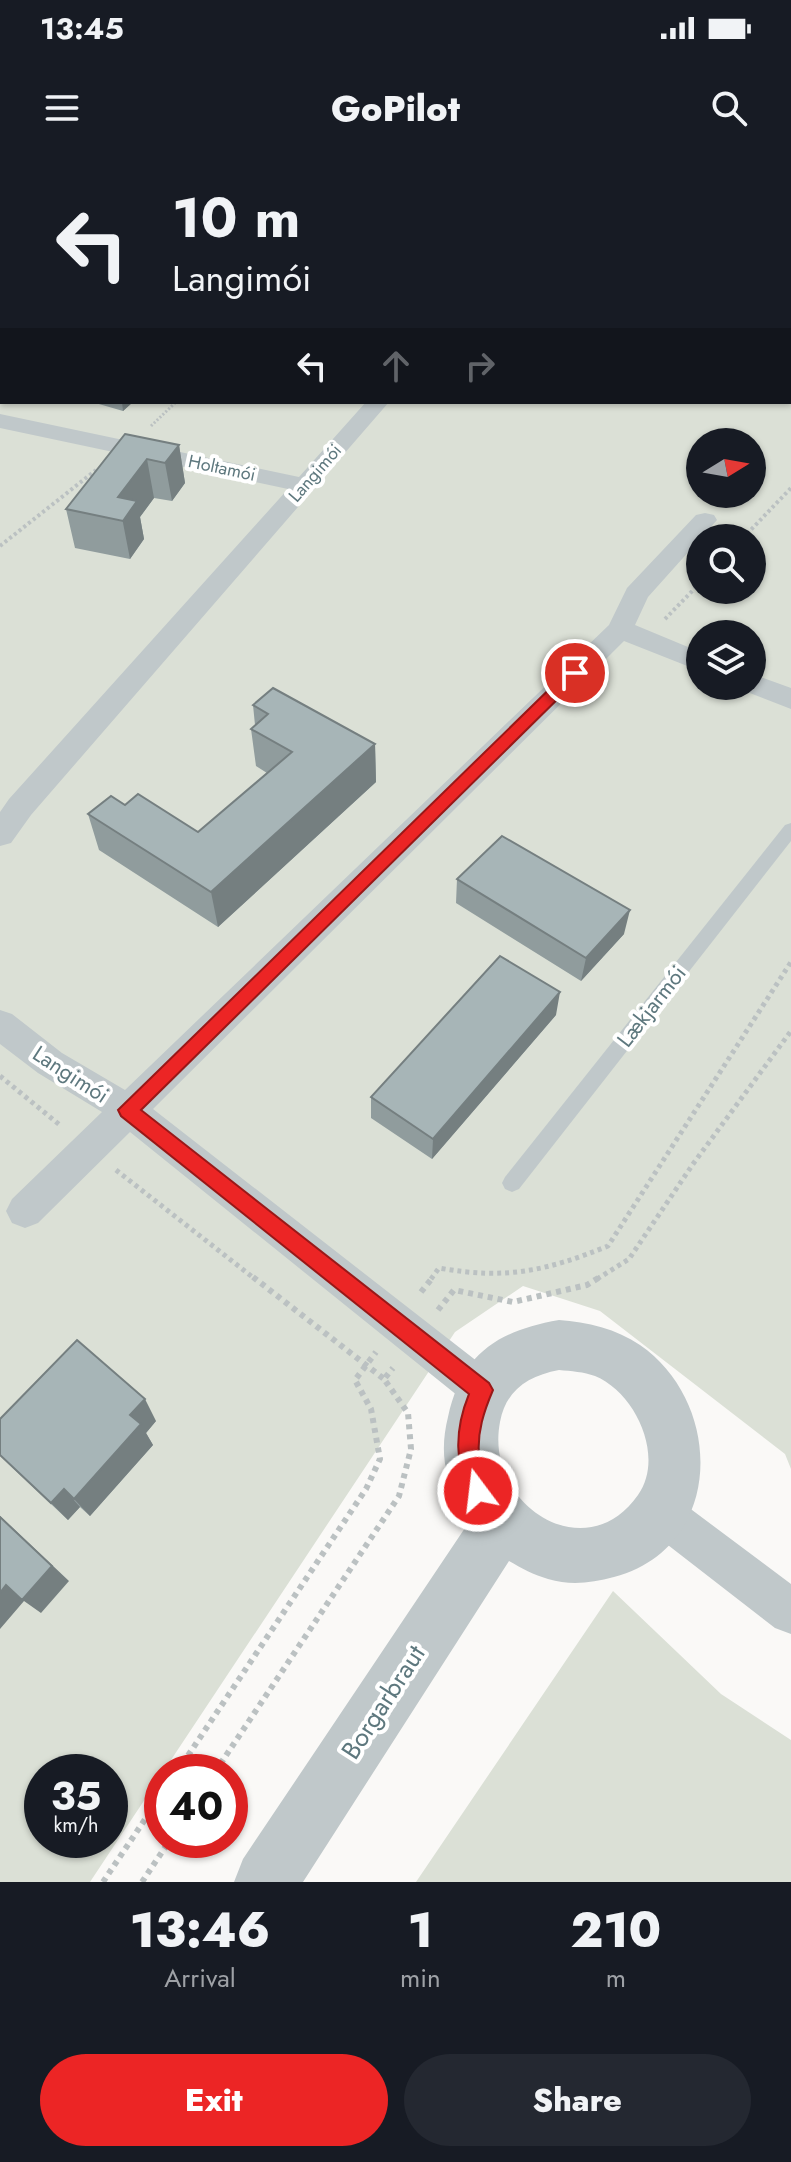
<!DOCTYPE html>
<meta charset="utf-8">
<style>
:root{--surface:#171b24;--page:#242831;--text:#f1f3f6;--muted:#9ea1a6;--accent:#ec2525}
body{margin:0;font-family:Jost,sans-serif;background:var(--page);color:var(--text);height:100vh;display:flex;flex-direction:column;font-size:30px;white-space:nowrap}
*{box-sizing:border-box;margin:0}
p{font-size:26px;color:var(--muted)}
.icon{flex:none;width:44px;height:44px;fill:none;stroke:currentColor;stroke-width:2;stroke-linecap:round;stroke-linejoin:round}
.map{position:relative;height:1722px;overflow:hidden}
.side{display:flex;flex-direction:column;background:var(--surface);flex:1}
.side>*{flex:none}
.top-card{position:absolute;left:0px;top:0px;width:792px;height:244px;box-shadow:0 2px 6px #0004;background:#171b24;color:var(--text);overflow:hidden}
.needle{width:52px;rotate:79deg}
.controls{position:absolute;left:686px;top:268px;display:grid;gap:16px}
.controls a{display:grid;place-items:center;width:80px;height:80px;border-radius:50%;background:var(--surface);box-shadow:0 2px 6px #0004;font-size:40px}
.speed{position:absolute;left:24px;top:1594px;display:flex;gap:16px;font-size:40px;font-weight:700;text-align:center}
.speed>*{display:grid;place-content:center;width:104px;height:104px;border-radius:50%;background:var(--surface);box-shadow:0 2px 6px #0004;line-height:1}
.speed small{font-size:20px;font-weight:400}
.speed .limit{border:12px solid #d22;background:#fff;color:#111}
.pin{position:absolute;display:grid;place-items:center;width:68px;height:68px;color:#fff;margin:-34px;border:4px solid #fff;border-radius:50%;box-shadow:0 2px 8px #0007}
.me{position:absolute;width:88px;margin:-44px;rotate:345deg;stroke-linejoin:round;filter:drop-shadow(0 0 6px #0008)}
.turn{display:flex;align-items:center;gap:28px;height:168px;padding:0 40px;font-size:36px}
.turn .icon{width:104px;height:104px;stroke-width:2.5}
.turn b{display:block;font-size:56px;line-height:68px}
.lanes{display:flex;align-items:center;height:76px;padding:0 40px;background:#0003;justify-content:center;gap:40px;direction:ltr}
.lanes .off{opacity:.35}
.eta{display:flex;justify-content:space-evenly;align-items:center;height:136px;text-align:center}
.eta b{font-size:48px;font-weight:800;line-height:56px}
.primary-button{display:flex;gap:16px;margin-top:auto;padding:16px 40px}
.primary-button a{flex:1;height:92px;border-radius:48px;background:var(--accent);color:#fff;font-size:32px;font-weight:800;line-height:92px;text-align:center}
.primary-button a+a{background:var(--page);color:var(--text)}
.status{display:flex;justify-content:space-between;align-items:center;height:56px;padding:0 40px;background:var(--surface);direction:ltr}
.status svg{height:22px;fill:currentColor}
header{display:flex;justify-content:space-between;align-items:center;height:104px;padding:0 40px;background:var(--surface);font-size:36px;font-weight:800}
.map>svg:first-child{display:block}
</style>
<div class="status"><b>13:45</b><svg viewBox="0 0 49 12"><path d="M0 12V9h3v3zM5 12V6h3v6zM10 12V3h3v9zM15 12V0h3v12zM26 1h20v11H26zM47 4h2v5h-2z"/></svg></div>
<header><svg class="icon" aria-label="menu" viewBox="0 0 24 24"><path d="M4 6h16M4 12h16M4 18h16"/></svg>GoPilot<svg class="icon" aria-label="search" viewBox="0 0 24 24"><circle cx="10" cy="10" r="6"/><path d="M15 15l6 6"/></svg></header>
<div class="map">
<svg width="791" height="1722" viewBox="0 0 791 1722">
<rect width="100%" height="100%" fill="#faf9f7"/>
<!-- green -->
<path fill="#dbe0d6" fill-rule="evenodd" d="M0,0H791V1309L785,1294L600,1151L523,1126L455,1172L90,1722H0ZM2,2H790V242H2ZM700,282H752V334H700ZM700,378H752V430H700ZM700,474H752V526H700ZM42,1612H110V1680H42Z
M613,1431L721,1534L791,1580V1722H416Z"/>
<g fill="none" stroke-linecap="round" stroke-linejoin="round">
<!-- path-far3 -->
<path stroke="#bbc1c2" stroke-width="3" stroke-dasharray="2 2" stroke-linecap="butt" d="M193,0L199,2
M73,2L77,0
M151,266L176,242"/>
<!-- path-far2 -->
<path stroke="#bbc1c2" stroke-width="4" stroke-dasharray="3 3" stroke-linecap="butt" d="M743,378L791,328
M0,386L96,310
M665,459L700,423"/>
<!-- path-far1 -->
<path stroke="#bbc1c2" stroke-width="5" stroke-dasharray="4 4" stroke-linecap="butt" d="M0,916L61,966
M116,1010L255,1119
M431,1119L439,1108C506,1120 546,1111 608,1086L791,802
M597,1119L629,1099L693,1004L791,871"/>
<!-- path -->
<path stroke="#bbc1c2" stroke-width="6" stroke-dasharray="5 5" stroke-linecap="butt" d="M253,1117L384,1219
M421,1132L433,1117
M438,1150L454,1130L513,1142L587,1125L600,1117
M177,1612L366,1329L380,1299L371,1249L355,1220L376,1192
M215,1612L399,1336L411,1289L408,1253L384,1219L393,1208
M103,1722L162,1634
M142,1722L170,1680"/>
<!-- service -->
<path fill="#c0c8ca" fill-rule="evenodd" d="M791,663V681L519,1029L512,1032L505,1029L502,1023L505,1017L785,665Z"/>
<!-- minor -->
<path fill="#c0c8ca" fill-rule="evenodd" d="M500,0H518V2H500Z
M2,48V60L0,61V49Z
M366,242H389L31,655L11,683L0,686V652L9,639L288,329L0,268V254L299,317Z
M705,353L714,355L717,360L648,437L635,465L700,492V511L624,481L153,949L496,1216L502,1230L496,1244L482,1250L468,1244L130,972L38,1063L25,1068L12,1063L6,1051L12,1039L102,952L38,913L0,884V850L12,854L62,893L125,930L609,465L627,428L696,355Z
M752,514L791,528V549L742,530L740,526H752Z
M661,1331L676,1338L791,1424V1474L775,1468L646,1368L639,1353L646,1338Z"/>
<!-- tertiary -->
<path fill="#c0c8ca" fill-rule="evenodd" d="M559,1160C587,1162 617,1169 640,1185C725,1244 724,1388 614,1417C591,1423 571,1426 548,1419C534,1415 521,1408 509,1401L303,1722H234L243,1699L469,1362C461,1348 452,1333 448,1317C442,1297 443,1277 448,1257C462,1193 498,1171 559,1160ZM559,1210C571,1211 584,1212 595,1216C636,1233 665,1297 638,1335C586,1410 484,1345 500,1262C506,1230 528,1216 559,1210Z"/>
</g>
<!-- wall -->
<path fill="#909c9d" d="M92,242H133L123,251Z
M125,274L179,285L185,323L172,341L154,338L140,357L144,379L130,399L75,388L66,349Z
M253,545L375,584L376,622L218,767L99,690L88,654L125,645L198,672L267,613L256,606L251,569L255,565Z
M457,719L624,774L581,821L456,743Z
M556,855L432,999L371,958V937Z
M0,1259L156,1261L146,1273L153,1285L90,1356L80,1347L68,1360L0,1296Z"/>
<!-- shaded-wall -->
<path fill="#757f80" d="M2,184V206L0,208V185Z
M122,242H133L123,251Z
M179,285L185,323L172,341L165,303Z
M147,299L154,338L140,357L144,379L130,399L118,337Z
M375,584L376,622L218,767L211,732Z
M630,750L624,774L581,821L586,798Z
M560,832L556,855L432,999L433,979Z
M145,1239L156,1261L146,1273L153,1285L90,1356L74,1339L130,1255Z
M64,1329L80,1347L68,1360L51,1343Z
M0,1356L69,1421L41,1453L24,1441L0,1469V1433L6,1425Z"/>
<!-- building -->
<path fill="#a7b5b7" stroke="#757f80" stroke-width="2" d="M2,138V184L0,185V140Z
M125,274L179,285L165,303L147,299L118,337L137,341L123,361L66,349Z
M273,528L375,584L211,732L88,654L111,636L125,645L138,634L198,672L292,592L251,569L268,554L253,545Z
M502,676L630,750L586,798L457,719Z
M500,796L560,832L433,979L371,937Z
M77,1180L145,1239L130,1255L141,1264L74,1339L64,1329L51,1343L0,1295V1259Z
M0,1357L52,1406L22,1440L6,1425L0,1433Z"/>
<!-- route -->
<path fill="#ec2525" stroke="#991818" stroke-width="2" d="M575,508L580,509V517L141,950L489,1223L493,1230C484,1251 477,1272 479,1295C481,1310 493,1324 486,1339L478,1343L470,1339C455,1302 454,1271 469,1234L121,956L118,950L570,509Z"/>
<g text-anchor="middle" stroke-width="8" stroke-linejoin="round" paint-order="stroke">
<!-- far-street labels -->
<g font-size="18" fill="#5e787e" stroke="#fff">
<text transform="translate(222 308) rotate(12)" y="6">Holtamói</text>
<text transform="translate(315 313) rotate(-49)" y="6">Langimói</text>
</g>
<!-- street labels -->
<g font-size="22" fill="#5e787e" stroke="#fff">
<text transform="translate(651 846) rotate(-52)" y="8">Lækjarmói</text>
<text transform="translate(71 914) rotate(33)" y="8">Langimói</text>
</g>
<!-- near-street labels -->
<g font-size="26" fill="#5e787e" stroke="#fff">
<text transform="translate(383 1542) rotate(-57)" y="9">Borgarbraut</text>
</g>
</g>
</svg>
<div class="controls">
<a><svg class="needle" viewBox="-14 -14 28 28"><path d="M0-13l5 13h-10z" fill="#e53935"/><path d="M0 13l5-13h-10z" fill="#9ea1a6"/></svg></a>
<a><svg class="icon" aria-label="search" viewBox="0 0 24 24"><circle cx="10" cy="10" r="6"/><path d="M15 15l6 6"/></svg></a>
<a><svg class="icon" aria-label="layers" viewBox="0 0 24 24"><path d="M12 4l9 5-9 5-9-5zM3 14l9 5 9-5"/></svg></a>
</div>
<div class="speed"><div>35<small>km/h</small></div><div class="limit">40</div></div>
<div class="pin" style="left:575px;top:513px;background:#d93025"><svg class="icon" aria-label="arrive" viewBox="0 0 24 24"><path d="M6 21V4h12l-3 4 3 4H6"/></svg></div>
<svg class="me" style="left:478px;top:1331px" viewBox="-20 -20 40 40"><circle r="17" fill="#ec2525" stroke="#fff" stroke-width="3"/><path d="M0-11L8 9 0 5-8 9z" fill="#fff"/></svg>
<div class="top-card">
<div class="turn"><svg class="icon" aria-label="left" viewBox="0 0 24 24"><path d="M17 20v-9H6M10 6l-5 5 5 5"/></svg><div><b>10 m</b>Langimói</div></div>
<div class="lanes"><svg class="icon" aria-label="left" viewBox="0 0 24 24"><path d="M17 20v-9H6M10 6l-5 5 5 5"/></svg><svg class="icon off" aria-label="ahead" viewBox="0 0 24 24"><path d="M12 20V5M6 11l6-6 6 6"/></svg><svg class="icon off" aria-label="right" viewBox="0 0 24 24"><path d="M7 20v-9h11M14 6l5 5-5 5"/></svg></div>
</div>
</div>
<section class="side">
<div class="eta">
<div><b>13:46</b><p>Arrival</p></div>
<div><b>1</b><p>min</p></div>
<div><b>210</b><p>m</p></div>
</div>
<div class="primary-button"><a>Exit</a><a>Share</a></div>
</section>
